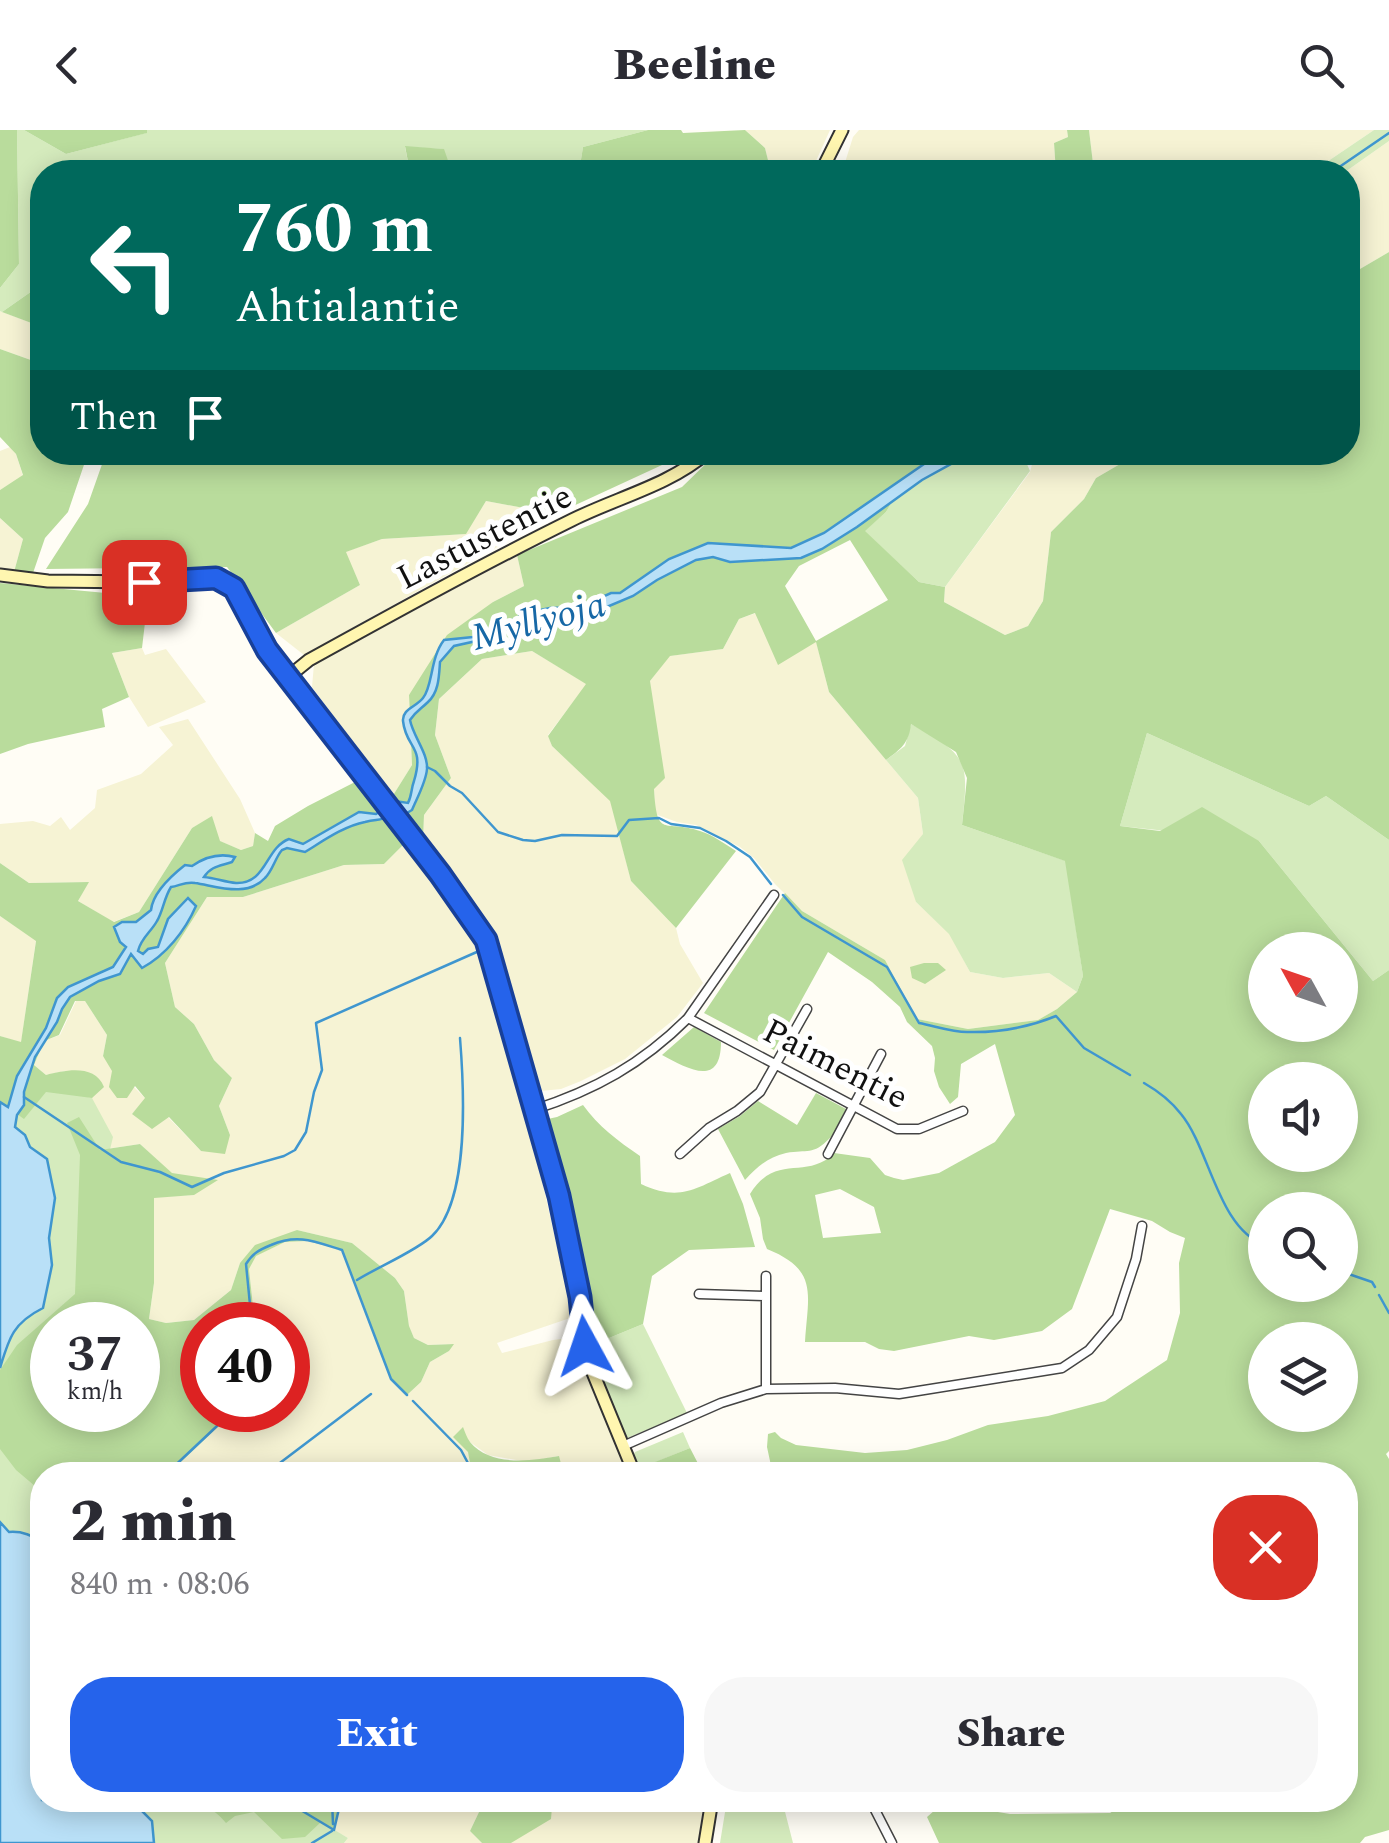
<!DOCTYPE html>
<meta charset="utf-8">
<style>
:root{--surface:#fff;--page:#f7f7f7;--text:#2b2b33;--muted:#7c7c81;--accent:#2563eb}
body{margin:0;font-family:Spectral,serif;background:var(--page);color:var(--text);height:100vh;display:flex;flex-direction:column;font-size:38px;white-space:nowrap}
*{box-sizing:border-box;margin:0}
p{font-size:32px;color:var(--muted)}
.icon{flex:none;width:55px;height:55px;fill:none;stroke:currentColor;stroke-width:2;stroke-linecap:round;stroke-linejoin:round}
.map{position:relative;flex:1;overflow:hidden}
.drawer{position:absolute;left:30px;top:1332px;width:1328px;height:350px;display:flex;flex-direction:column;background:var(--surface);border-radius:40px;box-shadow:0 5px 25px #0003}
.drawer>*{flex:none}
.banner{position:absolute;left:30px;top:30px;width:1330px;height:305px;border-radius:40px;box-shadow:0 5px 25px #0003;background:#00695c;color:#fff;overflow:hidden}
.needle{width:65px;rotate:310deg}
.fabs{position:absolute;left:1248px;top:802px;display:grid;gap:20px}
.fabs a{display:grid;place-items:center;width:110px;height:110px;border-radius:50%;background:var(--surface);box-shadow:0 5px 25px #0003;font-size:50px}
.speed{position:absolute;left:30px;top:1172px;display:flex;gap:20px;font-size:50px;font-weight:700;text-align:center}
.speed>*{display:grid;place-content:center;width:130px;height:130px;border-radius:50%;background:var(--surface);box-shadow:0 5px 25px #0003;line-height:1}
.speed small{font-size:25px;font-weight:400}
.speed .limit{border:15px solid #d22;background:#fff;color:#111}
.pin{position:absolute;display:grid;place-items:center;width:85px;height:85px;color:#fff;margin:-42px;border-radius:20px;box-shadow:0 5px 15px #0006}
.me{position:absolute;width:110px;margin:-55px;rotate:355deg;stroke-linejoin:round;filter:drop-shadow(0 0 8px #0008)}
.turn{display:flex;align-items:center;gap:35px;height:210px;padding:0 40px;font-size:45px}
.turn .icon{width:130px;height:130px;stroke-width:2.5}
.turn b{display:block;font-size:70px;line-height:85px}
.then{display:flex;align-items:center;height:95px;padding:0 40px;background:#0003;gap:20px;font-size:38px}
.round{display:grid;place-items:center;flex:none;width:105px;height:105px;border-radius:40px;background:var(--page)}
.overview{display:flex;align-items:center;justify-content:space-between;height:170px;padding:0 40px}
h1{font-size:60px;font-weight:800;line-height:75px}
.primary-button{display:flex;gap:20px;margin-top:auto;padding:20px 40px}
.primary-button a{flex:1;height:115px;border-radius:40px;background:var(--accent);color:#fff;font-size:40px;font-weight:800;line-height:115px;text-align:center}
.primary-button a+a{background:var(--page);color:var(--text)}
header{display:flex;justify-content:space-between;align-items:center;height:130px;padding:0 40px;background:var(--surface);font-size:45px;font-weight:800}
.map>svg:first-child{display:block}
</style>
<header><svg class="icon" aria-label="back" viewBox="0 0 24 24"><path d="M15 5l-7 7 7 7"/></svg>Beeline<svg class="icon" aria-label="search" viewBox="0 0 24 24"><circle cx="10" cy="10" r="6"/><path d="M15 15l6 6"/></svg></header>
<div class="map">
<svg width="1389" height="1713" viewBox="0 0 1389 1713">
<rect width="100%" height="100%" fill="#fffdf5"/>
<!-- farmland -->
<path fill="#f6f3d4" d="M745,0H830L811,42H771L765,18Z
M859,0H1067L1068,7L1054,13L1056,42H842L853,7Z
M1089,0H1374L1312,42H1094Z
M1389,11V122L1348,146V42H1345Z
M0,181L42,197V234L0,219Z
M10,317L16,324L23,346L0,360V321Z
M1035,323H1178L1172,325L1139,323L1096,348L1084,369L1051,402L1043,471L1028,496L1005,505L944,472L945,457L1030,342Z
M486,371L556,384L304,525L276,503L360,455L345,422L382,409L465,404Z
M0,388L23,409L14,442L0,439Z
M517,425L524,456L493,472L409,565L412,635L392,667L312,557L314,534Z
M756,483L816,511L829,562L918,668L923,704L916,772L950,804L970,842L1003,848L1049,843L1077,862L1057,879L1038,890L968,899L917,889L885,830L802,781L775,754L754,728L740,717L696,695L677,692L655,684L650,551L669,526L723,519L739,489Z
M142,518L145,525L166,519L206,572L148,597L129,567L112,523Z
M532,521L587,554L548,605L552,616L611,671L631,751L676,798L680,814L703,853L677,887L625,929L581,951L561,959L541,961L494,806L423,711L424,685L451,648L435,605L439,569L482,529Z
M188,589L240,669L255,703L253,716L241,720L219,711L212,687L192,698L139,782L113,792L78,771L88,752L29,753L0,733V694L33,691L50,696L61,687L70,700L95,678L97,660L141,644L173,615L159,597Z
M405,713L482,820L534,1015L573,1187L497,1213L502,1223L553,1210L576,1207L583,1235L628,1345H564L558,1326L527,1332L488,1325L470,1312L468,1322L478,1338L493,1337L502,1345H167L236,1280H288V1195H255L249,1139L255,1126L285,1112L308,1111L342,1120L407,1265L421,1252L430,1232L449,1221L452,1214L428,1215L414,1208L409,1197L404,1161L395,1148L352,1113L297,1100L240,1133L231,1160L194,1190L166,1193L149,1189L154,1153V1067L194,1065L140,1014L100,1020L65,941L46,945L34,935L44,911L60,905L76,871H85L107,905L103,926L146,969L132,984L168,987L201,1021L230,1005L219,976L232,948L214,930L194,894L175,877L165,833L207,767H243L344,735L384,734Z
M0,786L36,810L21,913L0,906Z
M341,1670H489L479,1682L470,1701L482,1713H344L348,1708L334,1700Z
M539,1670H704L698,1713H511L552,1677Z"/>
<!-- green -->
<path fill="#d5ebbd" d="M17,0H24L66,24L146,3L147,0H648L583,17L579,42H452L443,19L405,17L410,42H42V154L2,182L0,181V158L19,134Z
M1374,0H1389V11L1345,42H1312Z
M1008,323H1022L1030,341L945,457L919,452L864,401L886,382L892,372L922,350L953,333L976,327Z
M911,594C969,626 969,630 962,695L1066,731L1083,846L1077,862L1049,843L1003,848L970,842L949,804L916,772L902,730L923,704L918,668L886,630L905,616Z
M1147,603L1309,676L1326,666L1389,710V840L1373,851L1259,711L1120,696Z
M32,954L92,968L113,1007L75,1165L52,1195V1280L42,1345V1670H336L328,1696L348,1708L344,1713H0V974Z
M643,1194L687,1283L627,1308L603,1250L592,1215Z
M683,1302L690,1318L651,1334L655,1345H641L633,1326L635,1322Z
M727,1670H782L793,1713H720Z"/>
<!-- forest -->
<path fill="#b9dc9c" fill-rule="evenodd" d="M0,0H17L19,134L0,158Z
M24,0H147V3L66,24Z
M648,0H681L683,3L745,0L765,18L771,42H579L583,17Z
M1067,0H1089L1094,42H1056L1054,13L1068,7Z
M405,16L444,19L452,42H410Z
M1389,122V710L1326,666L1309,676L1147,603L1120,696L1160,701L1202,677L1259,711L1373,851L1389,840V1321L1386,1324L1389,1329V1700L1365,1707L1360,1713H939L927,1687L943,1673L1010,1684L1110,1683L1131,1670H1345V1345H773L767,1317L768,1304L775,1302L781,1308L796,1315L865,1323L907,1320L947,1310L988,1295L1048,1286L1105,1271L1167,1230L1180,1183L1179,1133L1185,1108L1170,1102L1152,1091L1110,1079L1072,1179L1042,1201L994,1210L969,1206L894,1221L879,1219L865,1212H805C808,1164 819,1140 767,1119L763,1109L760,1088L750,1064C776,1022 807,1051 834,1023L870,1028L885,1045L894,1048L903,1050L939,1043L995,1012L1015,985L995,914L961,934L958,967L950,974L939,957L934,941L935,928L932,916L907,892L900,877L872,852L828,822L774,920L704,883L785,763L802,781L885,830L917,889L968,899L1038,890L1057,879L1077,862L1083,846L1065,731L962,695L967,648L956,622L911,594C909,613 901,619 886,630L829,562L816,512L778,535L755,483L739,489L723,519L670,526L650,551L665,648L654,659C657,710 664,689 700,701C713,705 725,714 736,721L676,798L631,751L610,671L552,616L548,606L586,554L532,521L482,529L439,569L435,605L451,648L424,685L423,711L392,667L412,635L409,565L447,505L493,472L524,456L517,425L682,357L717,323H1008L976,327L954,333L922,350L892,372L886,382L865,401L919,452L945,457L944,472L1005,505L1028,496L1043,471L1051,402L1084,369L1096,348L1139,323L1172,325L1178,322H1348V146ZM850,410L888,470L816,511L785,456L799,436ZM1265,820H1340V895H1265ZM1265,950H1340V1025H1265ZM840,1059L874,1077L881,1103L823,1108L815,1065ZM1265,1080H1340V1155H1265ZM1265,1210H1340V1285H1265Z
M42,154V197L2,182Z
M0,219L42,234V322L88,323L68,382L45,408L33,443L14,442L23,409L0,388V360L23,345L16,324L0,307Z
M106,323V322L688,323L556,384L486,371L466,404L382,409L346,422L360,455L276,503L227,437L46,439L88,374Z
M0,453L148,467L142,518L112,523L129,567L102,579L105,597L28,614L0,624Z
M357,651L405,713L384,734L344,735L243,767H207L165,833L175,877L194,894L214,930L232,948L219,976L230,1005L225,1024L201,1021L169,987L152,999L132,984L145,968L135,956L127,968H117L109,957L112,941L103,926L107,905L85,871H75L59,905L44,911L34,935L46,945C66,940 95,934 104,957L92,968L46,962L24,989L0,972V906L21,912L36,811L0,786V733L29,753L89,752L78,771L114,792L139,782L192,698L212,686L220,711L241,720L253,716L255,703L268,711L275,696L308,676Z
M924,833H938L946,840L925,854L912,848L910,837Z
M694,897L721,912C721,959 687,938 662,925Z
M816,963L846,979C841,987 837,1001 830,1008C812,1026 808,1019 786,1023C768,1027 757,1037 745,1050L718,999L740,986L758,971L797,995Z
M583,975C598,996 618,1011 640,1026L641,1054C680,1072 694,1059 730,1043L743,1074L755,1117L689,1120L652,1146L643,1194L592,1215L584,1155L565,1069L543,990L557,987Z
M79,987L100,1020L140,1014L172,1043L218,1050L194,1065L154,1068V1153L149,1189L166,1193L194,1190L231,1160L240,1133L255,1115L297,1100L352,1113L395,1148L404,1161L409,1196L414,1208L428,1215L454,1214L449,1221L430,1232L421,1252L407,1265L391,1249L342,1120L308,1111L285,1112L256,1126L249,1139L255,1195H202V1280H236L167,1345H42V1362L16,1340L0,1319V1240L17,1215L75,1164L80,1025L67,993ZM52,1195H138V1280H52Z
M463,1297C465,1302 467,1308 470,1312C491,1337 531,1331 559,1326L564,1345H550L544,1342L540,1345H502L493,1337L478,1339L470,1333L468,1322L453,1307Z
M690,1318L704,1345H655L650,1334Z
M178,1670H341L334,1700L321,1692L305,1707L282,1709L254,1682L235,1686L226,1693C214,1679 205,1674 187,1679Z
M489,1670H539L552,1677L551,1689L511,1713H482L470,1701L479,1682Z"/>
<!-- water -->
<path fill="#b9e0f7" stroke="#3f96cf" stroke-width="2.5" d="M940,323H1008L976,327L953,333L922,350L857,397L822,419L801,428L730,432L713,427L696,430L657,450L633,466L602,479L572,489L527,492L490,508L454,516L440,532C439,546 439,562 428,572C421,579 416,581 410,590C413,606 428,623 427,639C426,652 417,668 412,680L407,683L395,681C378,693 382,688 365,692C344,696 323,711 305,722L287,718L282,720C275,728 273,740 265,748C247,768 216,756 195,753C186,751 179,756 171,757C164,768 163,781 157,791C151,802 141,808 138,821L143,824L148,819L158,817L168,789L188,768L196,776C185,801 166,825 142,838L131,824L120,844L99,851L70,867L62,879L57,892L35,927L24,962V975L17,985L15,997L25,1005L30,1017L47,1029L55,1068L49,1108L52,1135L43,1178C13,1193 9,1208 0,1238V972L8,977L17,946L46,898L57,868L68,857L113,837L126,817L120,812L114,797L122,792H136L151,780C153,762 171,746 185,735L192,736C205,727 220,723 235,727L232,732C220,736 211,736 204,747C215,748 225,752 236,753C267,754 265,718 289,709L303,714L359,682L376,684L395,671L408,673C412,665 411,659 414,651C425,615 406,619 403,591C402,579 416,577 423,568C433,556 430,528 444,510L473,507L490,502L526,483L550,478L580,477L611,463H620L669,429L708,413L791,418L824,403Z
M0,1392L9,1402C21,1401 34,1405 42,1414V1670H141L138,1677L152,1691L154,1713H0Z"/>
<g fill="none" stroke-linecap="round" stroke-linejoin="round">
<!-- stream -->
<path stroke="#3f96cf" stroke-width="2.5" d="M1332,42L1389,3
M427,637L435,641L450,656L462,663L498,702L523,710L535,711L562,705L617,706L629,690L659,688L671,694L700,698L726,711L750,727L771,754
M783,765L802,787L887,837L919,893C935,896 952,902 967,902C997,903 1029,897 1056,886L1084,918L1130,945
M1144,953C1158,961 1171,971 1181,984C1210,1019 1218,1099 1265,1115
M24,967L121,1032L160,1042L192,1057L224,1043L284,1026L295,1020L306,1002L314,962L322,940L316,893L479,821
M1340,1141L1372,1152L1375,1157
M357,1150C376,1138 418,1120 432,1106C470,1070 464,958 460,908
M1379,1165L1389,1183
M252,1195L246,1134C253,1123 259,1120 271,1115C298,1103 316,1112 342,1120L391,1249L407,1265
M413,1271L461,1320L469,1335L478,1341L493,1340L499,1345
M165,1345L234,1280
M264,1345L371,1264
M284,1670L334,1700L341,1670
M332,1670L333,1694
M312,1713L332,1701"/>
<!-- street casing -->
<g stroke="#444" stroke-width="11">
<path id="street" d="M688,888L897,999H919L963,981
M533,980C595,960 642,934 688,888L774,765
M680,1024L709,998L737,981L760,962L807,879
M828,1024L881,924
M699,1164L765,1166
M766,1259V1146
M623,1316L721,1273L766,1259L835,1258L899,1264L1062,1238L1089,1220L1117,1187L1136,1129L1142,1096
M870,1670L892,1713"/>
</g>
<!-- secondary casing -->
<g stroke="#333" stroke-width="15">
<path id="secondary" d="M821,42L842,0
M0,445L48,451L144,452L216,448L235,458L274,530L475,793L485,810L493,830L559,1066L580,1167L585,1216L591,1238L635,1345
M288,547L309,530C396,482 483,434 572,390C618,367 668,356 708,322
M705,1713L712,1670"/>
</g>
<!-- street -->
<use href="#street" stroke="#fff" stroke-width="8"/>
<!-- secondary -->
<use href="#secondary" stroke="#fff6b0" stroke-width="11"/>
</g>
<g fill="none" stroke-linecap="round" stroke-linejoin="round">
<!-- route casing -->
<g stroke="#184099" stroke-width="25">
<path id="route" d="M144,452L216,448L234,458L267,520L440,744L486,810L559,1066L580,1167L585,1216"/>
</g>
<!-- route -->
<use href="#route" stroke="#2563eb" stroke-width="18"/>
</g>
<g text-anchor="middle" stroke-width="10" stroke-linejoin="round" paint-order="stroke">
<!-- street labels -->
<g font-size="35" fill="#111" stroke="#fff">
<text transform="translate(484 406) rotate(-27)" y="12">Lastustentie</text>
<text transform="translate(836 933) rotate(27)" y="12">Paimentie</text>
</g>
<!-- water labels -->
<g font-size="38" font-style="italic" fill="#1768a6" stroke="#fff">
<text transform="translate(538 490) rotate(-15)" y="13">Myllyoja</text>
</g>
</g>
</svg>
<div class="fabs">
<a><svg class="needle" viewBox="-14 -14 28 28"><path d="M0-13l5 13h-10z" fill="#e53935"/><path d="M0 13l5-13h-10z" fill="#7c7c81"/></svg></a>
<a><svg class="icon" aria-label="sound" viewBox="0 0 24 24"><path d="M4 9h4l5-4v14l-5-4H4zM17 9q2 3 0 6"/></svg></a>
<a><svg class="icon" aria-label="search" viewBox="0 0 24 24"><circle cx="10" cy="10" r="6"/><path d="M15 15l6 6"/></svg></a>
<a><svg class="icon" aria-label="layers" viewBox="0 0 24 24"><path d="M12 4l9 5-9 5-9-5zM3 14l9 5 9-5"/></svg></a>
</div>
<div class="speed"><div>37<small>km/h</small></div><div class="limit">40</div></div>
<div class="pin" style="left:144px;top:452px;background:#d93025"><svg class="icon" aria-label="arrive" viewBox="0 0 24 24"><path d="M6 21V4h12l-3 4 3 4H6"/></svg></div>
<svg class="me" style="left:585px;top:1216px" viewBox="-20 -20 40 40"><path d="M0-17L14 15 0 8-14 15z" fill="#2563eb" stroke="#fff" stroke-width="4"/></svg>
<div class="banner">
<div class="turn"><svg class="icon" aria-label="left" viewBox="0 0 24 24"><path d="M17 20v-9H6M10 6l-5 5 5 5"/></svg><div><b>760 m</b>Ahtialantie</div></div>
<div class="then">Then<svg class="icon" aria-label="arrive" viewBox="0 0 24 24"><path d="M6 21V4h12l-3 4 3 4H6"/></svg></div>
</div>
<section class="drawer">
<div class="overview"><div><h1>2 min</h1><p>840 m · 08:06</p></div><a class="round" style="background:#d93025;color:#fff"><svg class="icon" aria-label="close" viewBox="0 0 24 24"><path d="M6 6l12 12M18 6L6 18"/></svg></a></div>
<div class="primary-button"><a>Exit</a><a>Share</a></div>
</section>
</div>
